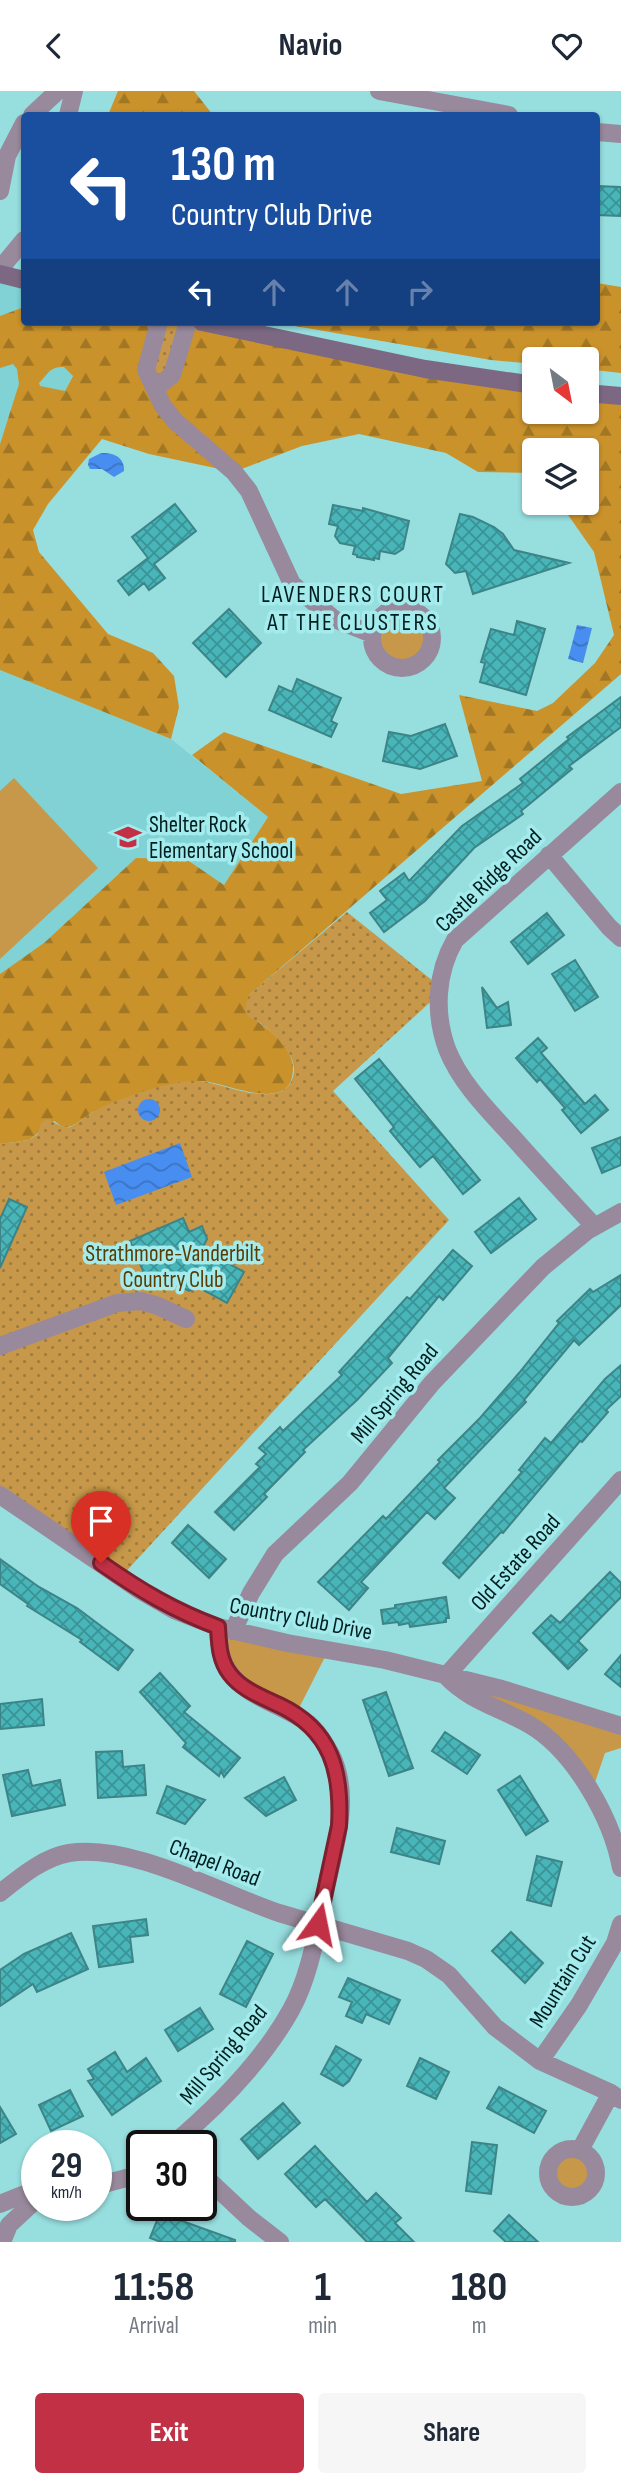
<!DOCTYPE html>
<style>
:root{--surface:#fff;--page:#f6f6f7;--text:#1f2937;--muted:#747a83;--accent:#c13045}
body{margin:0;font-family:"Sofia Sans Condensed",sans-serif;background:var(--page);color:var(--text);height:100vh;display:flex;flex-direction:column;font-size:26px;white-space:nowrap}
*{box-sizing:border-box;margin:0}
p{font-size:23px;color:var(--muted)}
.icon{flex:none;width:38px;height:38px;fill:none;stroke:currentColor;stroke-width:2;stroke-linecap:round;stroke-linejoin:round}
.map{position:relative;height:2151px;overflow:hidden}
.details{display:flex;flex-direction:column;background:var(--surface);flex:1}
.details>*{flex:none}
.hud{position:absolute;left:21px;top:21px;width:579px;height:214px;border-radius:7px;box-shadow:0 2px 5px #0004;background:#1a4fa0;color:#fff;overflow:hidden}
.needle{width:46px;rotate:148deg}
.buttons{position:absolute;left:522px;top:256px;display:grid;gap:14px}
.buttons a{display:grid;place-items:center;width:77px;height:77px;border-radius:7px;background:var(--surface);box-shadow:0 2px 5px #0004;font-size:35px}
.speed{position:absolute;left:21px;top:2039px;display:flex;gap:14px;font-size:35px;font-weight:700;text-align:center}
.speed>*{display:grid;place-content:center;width:91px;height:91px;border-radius:50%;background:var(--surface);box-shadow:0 2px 5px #0004;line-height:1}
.speed small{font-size:18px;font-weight:400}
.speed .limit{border:4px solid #111;border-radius:10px;background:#fff;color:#111}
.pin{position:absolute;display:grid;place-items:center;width:60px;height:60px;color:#fff;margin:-72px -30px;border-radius:50% 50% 50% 0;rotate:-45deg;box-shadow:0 0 7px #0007}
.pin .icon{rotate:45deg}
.me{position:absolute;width:77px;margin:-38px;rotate:12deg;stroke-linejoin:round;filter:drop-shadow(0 0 5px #0008)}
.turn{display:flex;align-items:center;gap:24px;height:147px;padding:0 35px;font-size:32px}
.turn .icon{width:91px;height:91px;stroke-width:2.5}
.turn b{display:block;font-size:49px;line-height:60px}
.lanes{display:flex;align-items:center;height:66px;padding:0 35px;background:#0003;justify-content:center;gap:35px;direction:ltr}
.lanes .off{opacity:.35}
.eta{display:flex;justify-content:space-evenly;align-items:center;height:119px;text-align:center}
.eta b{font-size:42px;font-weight:700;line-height:49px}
.cta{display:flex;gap:14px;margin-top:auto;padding:14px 35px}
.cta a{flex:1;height:80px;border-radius:7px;background:var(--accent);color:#fff;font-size:28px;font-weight:700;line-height:80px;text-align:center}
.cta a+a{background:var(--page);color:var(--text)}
header{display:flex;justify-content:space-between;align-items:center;height:91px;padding:0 35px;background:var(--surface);font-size:32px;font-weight:700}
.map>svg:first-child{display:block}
</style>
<header><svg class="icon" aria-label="back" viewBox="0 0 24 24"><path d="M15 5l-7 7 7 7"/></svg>Navio<svg class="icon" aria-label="heart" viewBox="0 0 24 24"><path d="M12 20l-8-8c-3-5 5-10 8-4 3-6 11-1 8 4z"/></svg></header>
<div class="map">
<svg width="621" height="2151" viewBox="0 0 621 2151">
<defs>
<pattern id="forest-firs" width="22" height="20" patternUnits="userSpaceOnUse" patternTransform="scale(1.75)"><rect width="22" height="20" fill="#ca922b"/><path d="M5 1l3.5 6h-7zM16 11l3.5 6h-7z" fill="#a27724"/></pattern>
<pattern id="park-dots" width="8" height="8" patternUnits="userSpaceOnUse" patternTransform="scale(1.75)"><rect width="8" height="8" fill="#c79849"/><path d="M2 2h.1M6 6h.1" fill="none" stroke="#9f7b3c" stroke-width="1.8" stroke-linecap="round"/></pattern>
<pattern id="water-waves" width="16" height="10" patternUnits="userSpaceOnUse" patternTransform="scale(1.75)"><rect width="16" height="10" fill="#488df0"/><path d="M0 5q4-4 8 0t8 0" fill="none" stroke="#3a73c2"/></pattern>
<pattern id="building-cross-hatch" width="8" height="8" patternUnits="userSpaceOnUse" patternTransform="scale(1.75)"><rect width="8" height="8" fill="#48b5b9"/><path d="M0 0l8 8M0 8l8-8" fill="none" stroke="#3a9396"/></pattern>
</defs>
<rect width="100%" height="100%" fill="#97dedf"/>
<!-- built -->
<path fill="#80d2d4" d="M0,183L24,189V231H99L65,300L19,294L0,353Z
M0,579L171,648L268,726L224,794L186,768L136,767L0,893Z"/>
<!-- grass -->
<path fill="#c79849" d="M372 547a30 30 0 1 1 60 0a30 30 0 1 1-60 0Z
M14,687L98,777L0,868V700Z
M221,1539L327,1562L298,1619L232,1581Z
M480,1592L621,1635V1657L605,1662L591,1703L553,1652L470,1606Z
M548 2082a24 24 0 1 1 48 0a24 24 0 1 1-48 0Z"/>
<!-- forest -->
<path fill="url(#forest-firs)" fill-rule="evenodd" d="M118,0H194L213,24H108Z
M597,192L621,196V282L586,278V268H534V273L491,269L272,231H597Z
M24,216V231H188L534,294V320H586V302L621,305V583L249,904L248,924C265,935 291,953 293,975C295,1028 223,989 199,990C188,990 174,997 163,1000C141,1007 117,1012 95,1020C86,1024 78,1034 68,1036C61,1037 59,1033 54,1030L29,1049L0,1053V883L44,852L136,767L186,768L224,794L268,726L192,664L224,641L401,703L482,690L459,604L537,620L553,612L595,572L614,544L594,461L559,411H586V359H534V382L478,381L446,362L359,343L302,355L234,381L149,363L102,348L48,413L33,439L39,461L108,543L153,562L174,585L179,616L171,648L0,579V353L19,293L17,278L13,273L0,277V225ZM64,276L73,285L65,300L40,295L39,292C49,282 49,276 64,276Z"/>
<!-- park -->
<path fill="url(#park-dots)" d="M159,231H188L155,298L146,279Z
M347,821L438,894V904L333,1000L449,1129L121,1486L0,1404V1053L29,1049L38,1043L40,1034L46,1028C54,1030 62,1038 70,1036C78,1033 85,1025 93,1021C116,1008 174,988 200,990C223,992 282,1021 293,986C299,964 276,945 262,933C258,930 251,928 248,925C243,918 247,911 249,904Z"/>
<!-- water -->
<path fill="url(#water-waves)" d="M101,362C113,361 125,366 124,380L114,386L102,378H90L88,374L89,368Z
M577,534L592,537L583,572L568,568Z
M138 1019a11 11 0 1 1 22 0a11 11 0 1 1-22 0Z
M180,1052L192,1086L116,1114L104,1081Z"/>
<!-- building -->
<path fill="url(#building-cross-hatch)" stroke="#3d8486" stroke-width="2" d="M597,95L621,96V125L597,124Z
M175,413L196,440L154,473L165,487L149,499L144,492L129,504L118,490L148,467L132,446Z
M333,414L363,420V417L409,430L403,458L395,463L380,460L379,468L374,467V469L357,466V464L353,463L355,455L340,452L335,445L338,435L329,433Z
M460,423L473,426L494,436L503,443L514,459L569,472L473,503L466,480L455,482L446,473Z
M229,518L261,552L226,586L193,552Z
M517,530L545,538L526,604L480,591L485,572L481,571L491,538L514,544Z
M297,588L341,607L331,630L337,633L331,646L269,619L279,595L292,601Z
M621,606V636L569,675L572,678L521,720L523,723L474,757L425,810L384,841L370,822L387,809L380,800L404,782L409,790L462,735L523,692L520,688L569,648L567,646Z
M445,633L457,665L420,678L383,670L389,641L411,645Z
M547,822L564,844L528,873L511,851Z
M575,869L598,906L575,920L552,883Z
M482,896L497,917L508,911L511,934L487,937Z
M538,947L547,957L541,962L585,1013L595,1004L608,1019L581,1042L562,1019L565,1017L545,994L540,988L537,991L516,967Z
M379,968L480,1089L463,1103L433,1065L420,1076L390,1040L394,1036L355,988Z
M621,1046V1074L602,1082L592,1057Z
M519,1107L536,1128L491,1162L475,1141Z
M9,1108L27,1116L0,1177V1128Z
M183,1127L189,1141L202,1135L207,1148L202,1158L244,1181L227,1212L198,1196L189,1200L174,1192L169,1194L159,1189L149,1193L130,1150Z
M453,1159L472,1175L443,1209L439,1205L388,1267L392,1272L357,1309L303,1359L305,1361L264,1403L267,1406L234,1439L215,1421L260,1376L256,1373L266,1363L259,1357L280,1336L283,1340L342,1284L339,1281L407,1206L410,1208Z
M621,1184V1214L579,1254L574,1249L524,1309L526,1311L444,1397L455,1407L435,1428L427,1421L361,1491L368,1497L349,1519L318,1491L383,1425L386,1428L440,1371L438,1369L480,1327L519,1282L559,1232L557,1230L590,1198L593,1201Z
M621,1274V1305L606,1319L608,1321L582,1351L580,1350L503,1442L501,1441L459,1487L443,1472L522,1381L519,1379L545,1347L551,1352L605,1288Z
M188,1434L226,1468L209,1487L172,1452Z
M0,1468L39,1496L77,1517L133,1559L118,1579L80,1551L82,1549L27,1515L28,1513L0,1493Z
M610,1481L621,1492V1506L578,1550L587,1559L568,1578L533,1542L551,1524L560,1532Z
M446,1506L449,1527H446V1531L410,1536L409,1532L399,1534L398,1531L383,1533L381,1519L395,1517V1514Z
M621,1564V1596L605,1583Z
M160,1582L190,1615L184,1621L240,1667L224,1686L221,1680L219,1685L183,1656L186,1652L140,1601Z
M386,1601L413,1677L389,1685L363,1609Z
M42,1608L44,1634L0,1638V1613Z
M445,1641L480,1664L467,1683L432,1660Z
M122,1660L123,1676L144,1674L146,1704L98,1707L96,1661Z
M28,1679L32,1695L60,1689L65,1714L12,1725L3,1684Z
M520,1685L548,1730L526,1744L498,1699Z
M284,1686L296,1709L266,1725L245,1707Z
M167,1695L205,1709L185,1733L157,1722Z
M397,1737L445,1750L439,1773L391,1761Z
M537,1765L562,1771L551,1815L527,1809Z
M146,1828L148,1844L130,1846L133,1871L99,1876L93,1835Z
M511,1841L543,1872L525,1892L492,1860Z
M71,1842L88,1878L37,1901L33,1893L0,1915V1879L24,1863Z
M247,1850L273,1863L246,1916L220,1903Z
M348,1887L400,1909L389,1933L366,1923L362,1932L346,1925L352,1911L339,1906Z
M200,1917L213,1938L178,1960L165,1939Z
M336,1955L361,1969L349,1990L343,1995L321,1983Z
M115,1961L127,1981L146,1967L161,1990L112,2024L88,1990L94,1988L88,1978Z
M420,1967L449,1981L436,2008L407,1995Z
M499,1996L546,2020L534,2042L487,2017Z
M70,1999L83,2025L51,2040L39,2014Z
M283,2012L300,2032L258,2068L241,2048Z
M0,2016L16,2043L0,2052Z
M472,2051L497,2054L491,2103L466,2100Z
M315,2055L367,2111L376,2102L401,2127L395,2132L414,2151H367L325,2108L316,2116L285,2083Z
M160,2122L235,2149V2151H161L150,2147Z
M509,2124L538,2151H506L494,2140Z"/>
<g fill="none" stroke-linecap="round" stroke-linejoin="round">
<!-- street -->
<path stroke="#98899c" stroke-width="18" d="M379,0L509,24
M32,24L58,0
M68,24L74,0
M597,41L621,43
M0,100L7,65L24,32
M0,178L24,149
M159,231L146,279L163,315L175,330L234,381L249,400L292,493L334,528L372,543
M155,298L172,284L188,231
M372 547a30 30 0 1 1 60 0a30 30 0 1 1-60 0Z
M549,764L609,836L621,847
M594,1135C569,1108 543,1080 518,1052C493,1024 461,994 447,958C434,922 436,882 455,849L621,701
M0,1255L117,1212L141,1210L158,1215L186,1228
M621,1389L446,1585C469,1610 501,1617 530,1634C574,1660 612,1727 621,1777
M0,1404L141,1500L174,1519L218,1536L287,1552L385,1569L502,1598L621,1635
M233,1540L251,1502L275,1463L350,1392L432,1292L543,1176L587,1140L621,1121
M0,1802C20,1786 44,1766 69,1762C132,1752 219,1802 279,1822C322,1835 365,1847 408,1860L426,1868L449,1884L495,1936L540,1970L611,2002L621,2009
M540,1970L579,1914L615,1852L621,1833
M172,2054C217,2016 262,1971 291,1919C311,1883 317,1837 326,1797C332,1768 341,1739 341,1709C341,1692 337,1672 328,1658C323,1649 316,1639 309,1633C283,1613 238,1605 224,1572C219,1561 219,1548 218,1536
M548 2082a24 24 0 1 1 48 0a24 24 0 1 1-48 0Z
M580,2059L611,2002
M201,2082L249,2127L280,2151
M96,2095L130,2086L142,2079
M0,2113L22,2104L37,2102
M2,2151L9,2134L37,2108"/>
<!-- secondary -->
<path stroke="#7c6883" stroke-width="18" d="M0,183L24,189
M202,231L425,278L534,294
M586,302L621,305"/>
</g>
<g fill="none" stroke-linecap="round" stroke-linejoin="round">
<!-- route casing -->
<g stroke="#7d1f2d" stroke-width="18">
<path id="route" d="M101,1472C141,1500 173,1519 218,1536C219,1552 219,1569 230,1583C241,1598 262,1606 279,1614C332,1639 342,1681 339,1735L318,1833"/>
</g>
<!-- route -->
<use href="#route" stroke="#c13045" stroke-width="12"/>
</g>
<!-- icons -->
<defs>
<g id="school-bare" transform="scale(2.1)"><path d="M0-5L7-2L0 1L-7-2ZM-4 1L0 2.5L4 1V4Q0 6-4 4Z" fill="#c13045" stroke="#a4ebed" stroke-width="2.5" paint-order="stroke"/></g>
</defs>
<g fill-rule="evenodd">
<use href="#school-bare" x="128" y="746"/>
</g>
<g text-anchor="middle" stroke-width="7" stroke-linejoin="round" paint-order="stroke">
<!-- poi labels -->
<g font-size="23" fill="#011e1f" stroke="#a4ebed" text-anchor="start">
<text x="149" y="741">Shelter Rock<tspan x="149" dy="26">Elementary School</tspan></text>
</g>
<!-- street labels -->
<g font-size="23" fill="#011e1f" stroke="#a4ebed">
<text transform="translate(488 789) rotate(-44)" y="8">Castle Ridge Road</text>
<text transform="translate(394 1302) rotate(-50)" y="8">Mill Spring Road</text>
<text transform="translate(515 1471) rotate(-48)" y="8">Old Estate Road</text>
<text transform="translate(301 1527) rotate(11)" y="8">Country Club Drive</text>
<text transform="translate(215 1771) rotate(21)" y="8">Chapel Road</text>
<text transform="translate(562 1890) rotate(-58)" y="8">Mountain Cut</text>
<text transform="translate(223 1963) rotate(-50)" y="8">Mill Spring Road</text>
</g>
<!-- park labels -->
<g font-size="23" fill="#593c03" stroke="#a4ebed">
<text x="173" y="1170">Strathmore-Vanderbilt<tspan x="173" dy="26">Country Club</tspan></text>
</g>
<!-- neighbourhood labels -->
<g font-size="24" letter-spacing="2" fill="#011e1f" stroke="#a4ebed">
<text x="353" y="511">LAVENDERS COURT<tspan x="353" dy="28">AT THE CLUSTERS</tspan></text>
</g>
</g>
</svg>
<div class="buttons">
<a><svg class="needle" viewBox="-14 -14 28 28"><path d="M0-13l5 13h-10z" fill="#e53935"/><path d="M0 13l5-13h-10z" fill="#747a83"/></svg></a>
<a><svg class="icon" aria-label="layers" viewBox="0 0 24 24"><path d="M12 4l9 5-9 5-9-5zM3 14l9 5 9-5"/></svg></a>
</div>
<div class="speed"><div>29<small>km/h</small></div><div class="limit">30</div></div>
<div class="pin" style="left:101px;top:1472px;background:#d93025"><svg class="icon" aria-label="arrive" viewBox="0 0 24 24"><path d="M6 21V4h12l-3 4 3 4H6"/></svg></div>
<svg class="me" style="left:318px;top:1833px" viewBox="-20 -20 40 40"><path d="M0-17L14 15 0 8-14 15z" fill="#c13045" stroke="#fff" stroke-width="4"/></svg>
<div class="hud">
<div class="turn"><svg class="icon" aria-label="left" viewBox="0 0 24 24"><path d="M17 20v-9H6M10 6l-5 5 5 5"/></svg><div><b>130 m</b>Country Club Drive</div></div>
<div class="lanes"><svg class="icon" aria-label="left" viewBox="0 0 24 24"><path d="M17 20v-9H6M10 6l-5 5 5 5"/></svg><svg class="icon off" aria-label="ahead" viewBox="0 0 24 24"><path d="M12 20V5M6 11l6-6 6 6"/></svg><svg class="icon off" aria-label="ahead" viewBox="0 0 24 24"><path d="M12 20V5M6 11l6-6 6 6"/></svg><svg class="icon off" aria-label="right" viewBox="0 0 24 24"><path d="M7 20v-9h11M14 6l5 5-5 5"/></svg></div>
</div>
</div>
<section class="details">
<div class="eta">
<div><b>11:58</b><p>Arrival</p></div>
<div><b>1</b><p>min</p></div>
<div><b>180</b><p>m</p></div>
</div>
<div class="cta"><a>Exit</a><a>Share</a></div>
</section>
